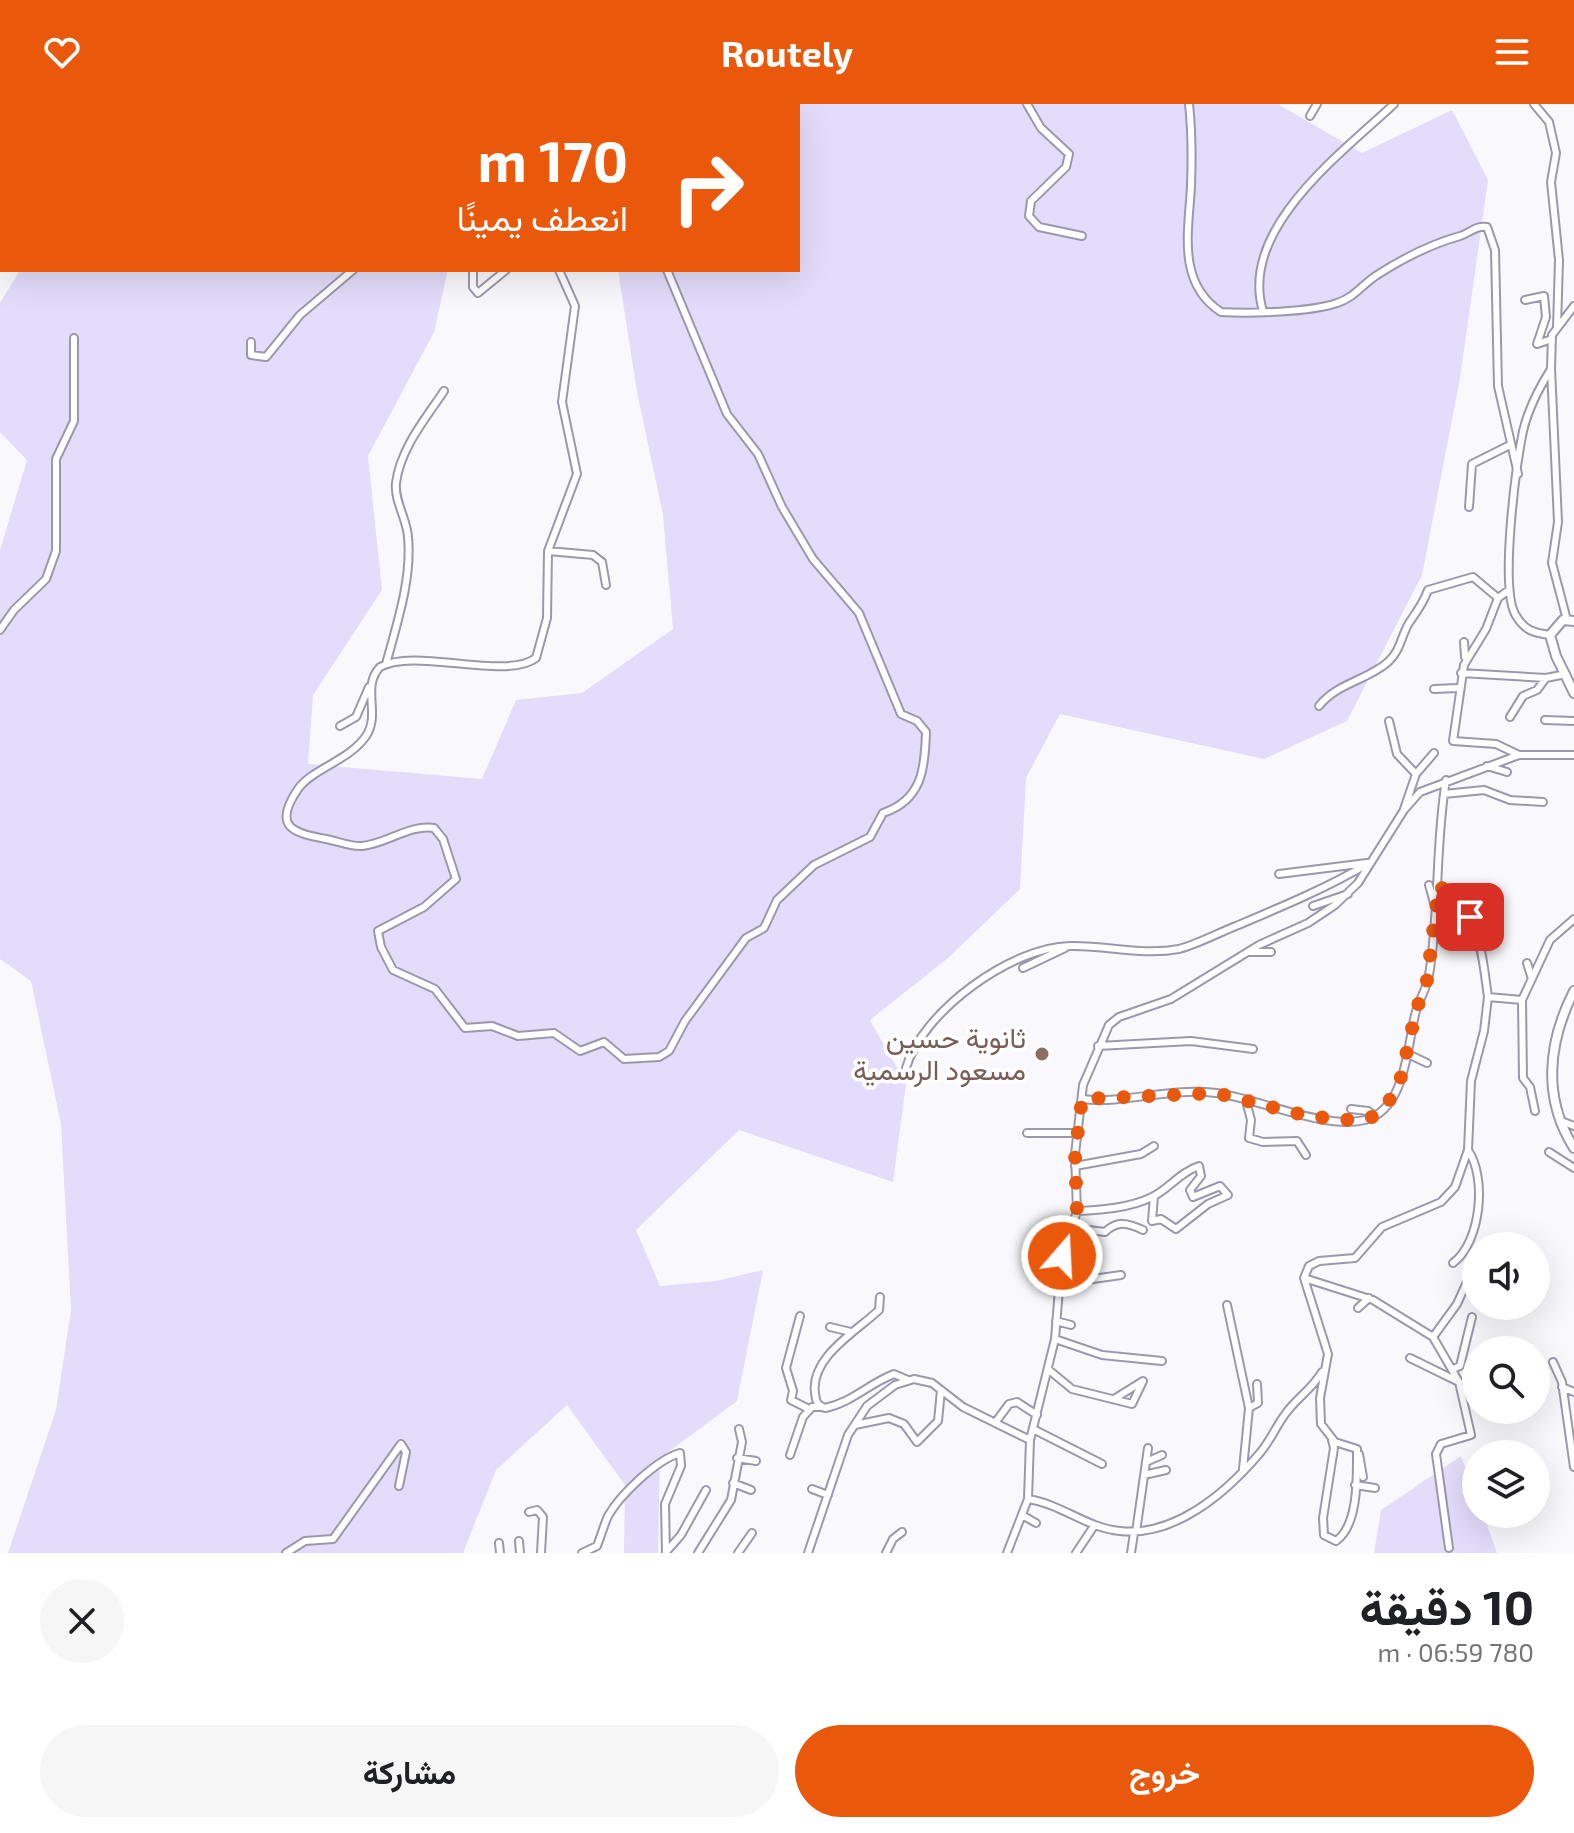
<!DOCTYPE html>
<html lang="ar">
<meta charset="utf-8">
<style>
:root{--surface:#fff;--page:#f6f6f6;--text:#202124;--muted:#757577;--accent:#ea580c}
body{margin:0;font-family:"Exo 2",Vazirmatn,sans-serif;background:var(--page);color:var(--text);direction:rtl;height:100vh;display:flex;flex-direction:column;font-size:30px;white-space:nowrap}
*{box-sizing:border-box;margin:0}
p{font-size:26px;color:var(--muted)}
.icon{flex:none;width:44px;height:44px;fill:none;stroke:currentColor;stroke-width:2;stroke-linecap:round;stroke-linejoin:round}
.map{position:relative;height:1449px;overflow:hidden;direction:ltr}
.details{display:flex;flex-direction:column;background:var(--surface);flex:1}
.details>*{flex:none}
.top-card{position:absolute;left:0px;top:0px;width:800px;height:168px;box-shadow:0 8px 32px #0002;direction:rtl;background:#ea580c;color:#fff;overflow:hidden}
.fabs{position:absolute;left:1462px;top:1128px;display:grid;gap:16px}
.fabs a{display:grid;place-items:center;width:88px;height:88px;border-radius:50%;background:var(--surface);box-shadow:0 8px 32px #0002;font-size:40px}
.pin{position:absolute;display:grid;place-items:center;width:68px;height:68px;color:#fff;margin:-34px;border-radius:16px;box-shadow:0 4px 12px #0006}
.me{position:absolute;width:88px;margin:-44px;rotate:19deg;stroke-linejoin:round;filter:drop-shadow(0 0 6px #0008)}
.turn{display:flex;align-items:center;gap:28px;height:168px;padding:0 40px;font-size:36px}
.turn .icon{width:104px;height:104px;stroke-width:2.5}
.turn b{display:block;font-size:56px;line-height:68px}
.round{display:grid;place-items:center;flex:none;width:84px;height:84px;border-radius:42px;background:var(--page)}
.headline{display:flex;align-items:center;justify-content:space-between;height:136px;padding:0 40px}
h1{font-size:48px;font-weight:700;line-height:60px}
.primary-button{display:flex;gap:16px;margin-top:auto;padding:16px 40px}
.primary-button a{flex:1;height:92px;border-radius:48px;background:var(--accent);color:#fff;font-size:32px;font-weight:700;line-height:92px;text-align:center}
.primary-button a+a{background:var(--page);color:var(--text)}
header{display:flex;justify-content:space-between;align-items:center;height:104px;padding:0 40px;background:var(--accent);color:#fff;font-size:36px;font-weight:700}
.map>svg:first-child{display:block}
</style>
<header><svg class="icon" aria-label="menu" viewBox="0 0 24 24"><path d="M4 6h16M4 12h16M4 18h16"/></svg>Routely<svg class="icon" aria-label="heart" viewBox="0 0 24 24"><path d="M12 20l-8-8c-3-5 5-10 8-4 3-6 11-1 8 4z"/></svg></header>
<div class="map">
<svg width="1574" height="1449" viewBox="0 0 1574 1449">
<rect width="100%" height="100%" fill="#f9f9fd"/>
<!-- green -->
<path fill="#e3dcfa" d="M127,0H498L126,2Z
M788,0H1278L1362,49L1452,6L1488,76L1460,274L1422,471L1347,617L1264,655L1060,610L1026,674L1020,785L948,854L870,916L906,980L893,1078L739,1026L636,1126L660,1182L716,1177L763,1166L737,1297L660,1354L658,1449H624L625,1381L567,1301L496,1366L463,1449H8L56,1306L71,1206L61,1020L31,877L0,855V446L27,356L0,328V199L20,166H448L434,228L368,352L382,486L313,591L308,660L482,675L516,596L582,589L673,525L663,411L637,288L618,166H798V2Z
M1461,1352L1476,1392V1410H1483L1497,1449H1374L1381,1406Z"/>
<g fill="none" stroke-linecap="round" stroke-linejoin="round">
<!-- minor casing -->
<g stroke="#9c98ac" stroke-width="10">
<path id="minor" d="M435,0L436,2
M1027,0L1041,24L1069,50L1066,63L1031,97L1029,112L1039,123L1082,132
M1189,0C1192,27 1192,55 1191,82C1189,125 1176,179 1221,208C1249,210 1311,208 1337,199C1354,194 1363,180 1377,171C1402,155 1431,140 1460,132C1470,129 1476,121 1487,123L1495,146L1498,282L1518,370
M1534,0L1549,18L1556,49L1551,78L1559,156L1557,224
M83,2L84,0
M198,2L199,0
M427,2L428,0
M550,2L551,0
M609,2L613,0
M683,2V0
M759,2V0
M1310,12L1317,0
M0,18L2,20
M0,118L2,115
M473,166V183L478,189L506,166
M559,166L575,202L562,298L577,370L548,447L547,514L536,554C505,577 415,543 380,563C361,583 381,610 366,632C350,656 312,665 298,685C272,723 293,729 326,735C338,737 350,743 362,742C386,740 410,720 434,724L443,735L456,775L424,803L378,827L381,843L393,866L435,885L465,924L492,922L518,932L554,929L580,947L604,938L624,955L659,953L669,947L685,917L746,834L764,824L777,796L814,761L870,733L883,709C922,696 925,665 926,628L917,617L901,610L859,509L813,455L782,403L758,350L727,310L667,166
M1525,196L1544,192L1546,213L1537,240L1552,235
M1263,207C1238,125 1343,48 1394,0
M251,238V251L266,253L300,211L353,166
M1469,403L1472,360L1510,341
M548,447L593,451L602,458L606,481
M1509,486L1498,494L1486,525L1464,561L1453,637L1496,640L1519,651
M1567,516L1552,459L1558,418L1551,265L1552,231L1574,202
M0,526L14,506L46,475L56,447V355L74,317V234
M1550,531C1533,529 1524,526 1515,510C1500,481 1516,362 1523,327C1528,306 1539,284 1551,265
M1464,538L1465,553
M386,560C397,519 412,475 408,433C407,415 394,397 396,379C400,345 426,314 444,287
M1461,569L1546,574L1566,570
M1434,585L1458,584
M1319,602C1337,579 1368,576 1388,558C1401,546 1401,532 1409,519C1417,507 1423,500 1428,486L1473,473L1498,494
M1510,613L1523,592L1537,586L1546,574
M1545,616L1574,617
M1389,617L1397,650L1416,670
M340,622L356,613L369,583
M1487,662L1507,668
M1444,690L1484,686L1510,696L1543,698
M1404,705L1416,670L1434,649
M1279,770L1367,759
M1429,781L1434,799
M1439,781C1480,805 1482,851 1488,893L1522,896L1523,974L1530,983L1535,1007
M1313,802L1348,790
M1248,848H1271
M1527,859L1532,875
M1023,864L1065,844
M1522,896L1550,836L1574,815
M1098,942L1191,937L1253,945
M1408,950L1427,959
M906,964C922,908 1011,843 1070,842C1107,841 1142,852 1179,845C1198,840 1218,829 1236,822C1281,803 1327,784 1369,759
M1082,995C1126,1000 1171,983 1216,989C1257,994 1324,1026 1365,1016C1406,1005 1407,943 1415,911C1418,897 1427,885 1429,871C1440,806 1435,741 1446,676
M1246,997L1251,1016L1249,1034L1263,1038L1297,1037L1306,1051
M1351,1005L1368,1007L1375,1012
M1561,1017L1574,1022
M1027,1029H1077
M1549,1048L1574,1064
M1075,1062L1141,1050L1154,1042
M1077,1107C1101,1106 1130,1104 1152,1093C1169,1085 1180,1068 1199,1062L1201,1072L1190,1086L1193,1093L1220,1082L1228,1091L1208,1100L1176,1125L1161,1115L1152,1117L1154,1092
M1072,1124L1105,1128C1118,1116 1128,1119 1143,1126
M1064,1146L1087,1150
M1053,1148L1057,1142L1065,1143
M1453,1159C1481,1138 1487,1074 1468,1046
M1059,1172L1086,1176L1121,1171
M1304,1174L1373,1196L1433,1233L1459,1278L1471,1331L1441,1340L1436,1350L1449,1444
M880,1193L879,1206C857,1227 810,1253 815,1289C816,1298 817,1301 825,1304C851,1299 868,1280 894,1270L908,1276
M1227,1201L1249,1304L1243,1365
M1358,1204L1369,1194
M800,1212L786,1264L793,1287L791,1296L809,1305
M1056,1217L1071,1221
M830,1223L851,1228
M1433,1233L1457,1200L1476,1158
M1055,1235L1102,1251L1162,1257
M1410,1254L1459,1278
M1553,1258L1562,1278L1574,1363
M1453,1265L1460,1262L1472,1213
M1049,1266L1072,1285L1132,1300L1143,1277L1114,1295
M1562,1283L1574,1288
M1249,1304L1258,1299L1257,1280
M995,1319L1009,1300L1017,1298L1037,1311
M855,1321L889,1314L904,1320L917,1338L938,1317L941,1286
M1033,1325L1102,1360
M1332,1336L1334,1344L1323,1414L1324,1431L1336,1437C1359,1421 1357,1371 1357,1345L1335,1338L1321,1320L1320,1294L1328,1250L1304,1174L1309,1162L1319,1157L1355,1154L1382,1123L1441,1098L1455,1083L1468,1046L1471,977L1484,927L1488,893
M1359,1350L1363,1373
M790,1351L803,1313L812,1303H821
M737,1354L756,1357
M1146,1358L1162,1351
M1144,1371L1166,1366
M733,1379L751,1386
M1355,1381L1375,1384
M812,1385L828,1391
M1028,1395C1061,1400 1087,1424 1120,1427C1174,1433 1225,1390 1259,1350C1270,1338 1276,1322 1286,1309C1297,1294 1312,1285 1322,1268
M529,1408L537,1406L543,1413L541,1449
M1022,1411L1036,1419
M1136,1428L1148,1344
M519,1437L520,1449
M499,1439L500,1449
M666,1448L681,1431L706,1386
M286,1449L305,1437L333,1435L401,1340L406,1348L399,1382
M582,1449L597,1442C601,1432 604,1421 608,1412C620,1391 656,1356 680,1349L681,1362L665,1400L666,1449
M698,1449L731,1396L742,1338L739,1325
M738,1449L752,1429
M808,1449L848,1331L867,1302L895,1281L914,1275L932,1279L963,1303L1030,1336
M886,1449L893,1435L902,1428
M1007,1449L1028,1395L1030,1336L1055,1235L1061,1160L1077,1107L1075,1050L1083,981L1109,921L1119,913L1171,895L1259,841L1308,819L1335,801L1358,779L1404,706L1420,688L1519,651H1574
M1076,1449L1094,1422
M1131,1449L1134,1429"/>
</g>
<!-- major casing -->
<g stroke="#9c98ac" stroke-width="12">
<path id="major" d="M1574,517L1563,516L1550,531L1556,552L1574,589
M1574,887C1548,938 1542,994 1574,1044"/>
</g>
<!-- minor -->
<use href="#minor" stroke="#fff" stroke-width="6"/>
<!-- major -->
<use href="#major" stroke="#fff" stroke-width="8"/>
</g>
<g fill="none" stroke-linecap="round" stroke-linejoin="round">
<!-- route -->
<path stroke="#ea580c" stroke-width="14" stroke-dasharray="0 25.2" d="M1062,1152L1077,1107L1075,1050L1082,995L1216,989L1307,1012L1360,1017L1375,1012L1389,997L1400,977L1417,903L1426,884L1439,781L1470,813"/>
</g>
<!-- markers -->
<circle fill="#8d6e63" stroke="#fff" stroke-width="3" cx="1042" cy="950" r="8"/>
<g text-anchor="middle" stroke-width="7" stroke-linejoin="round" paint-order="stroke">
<!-- education labels -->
<g font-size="28" fill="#785e54" stroke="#fff" text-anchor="end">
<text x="1026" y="944">ثانوية حسين<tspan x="1026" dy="32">مسعود الرسمية</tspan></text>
</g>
</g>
</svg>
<div class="fabs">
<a><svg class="icon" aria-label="sound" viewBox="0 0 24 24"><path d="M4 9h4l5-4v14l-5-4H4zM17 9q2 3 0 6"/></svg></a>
<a><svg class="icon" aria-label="search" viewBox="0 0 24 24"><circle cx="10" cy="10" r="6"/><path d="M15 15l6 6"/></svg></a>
<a><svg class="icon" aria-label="layers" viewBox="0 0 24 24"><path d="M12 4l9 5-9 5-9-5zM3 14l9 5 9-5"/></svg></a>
</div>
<div class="pin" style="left:1470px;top:813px;background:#d93025"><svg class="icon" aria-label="arrive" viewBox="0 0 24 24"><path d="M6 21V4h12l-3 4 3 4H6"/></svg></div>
<svg class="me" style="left:1062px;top:1152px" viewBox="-20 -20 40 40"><circle r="17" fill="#ea580c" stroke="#fff" stroke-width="3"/><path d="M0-11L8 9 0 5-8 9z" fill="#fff"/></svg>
<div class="top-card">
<div class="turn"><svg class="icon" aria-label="right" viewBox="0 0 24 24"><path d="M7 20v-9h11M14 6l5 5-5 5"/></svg><div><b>170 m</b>انعطف يمينًا</div></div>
</div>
</div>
<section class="details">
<div class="headline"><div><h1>10 دقيقة</h1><p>780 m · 06:59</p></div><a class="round"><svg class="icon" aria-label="close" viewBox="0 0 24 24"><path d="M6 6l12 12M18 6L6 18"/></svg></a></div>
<div class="primary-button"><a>خروج</a><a>مشاركة</a></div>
</section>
